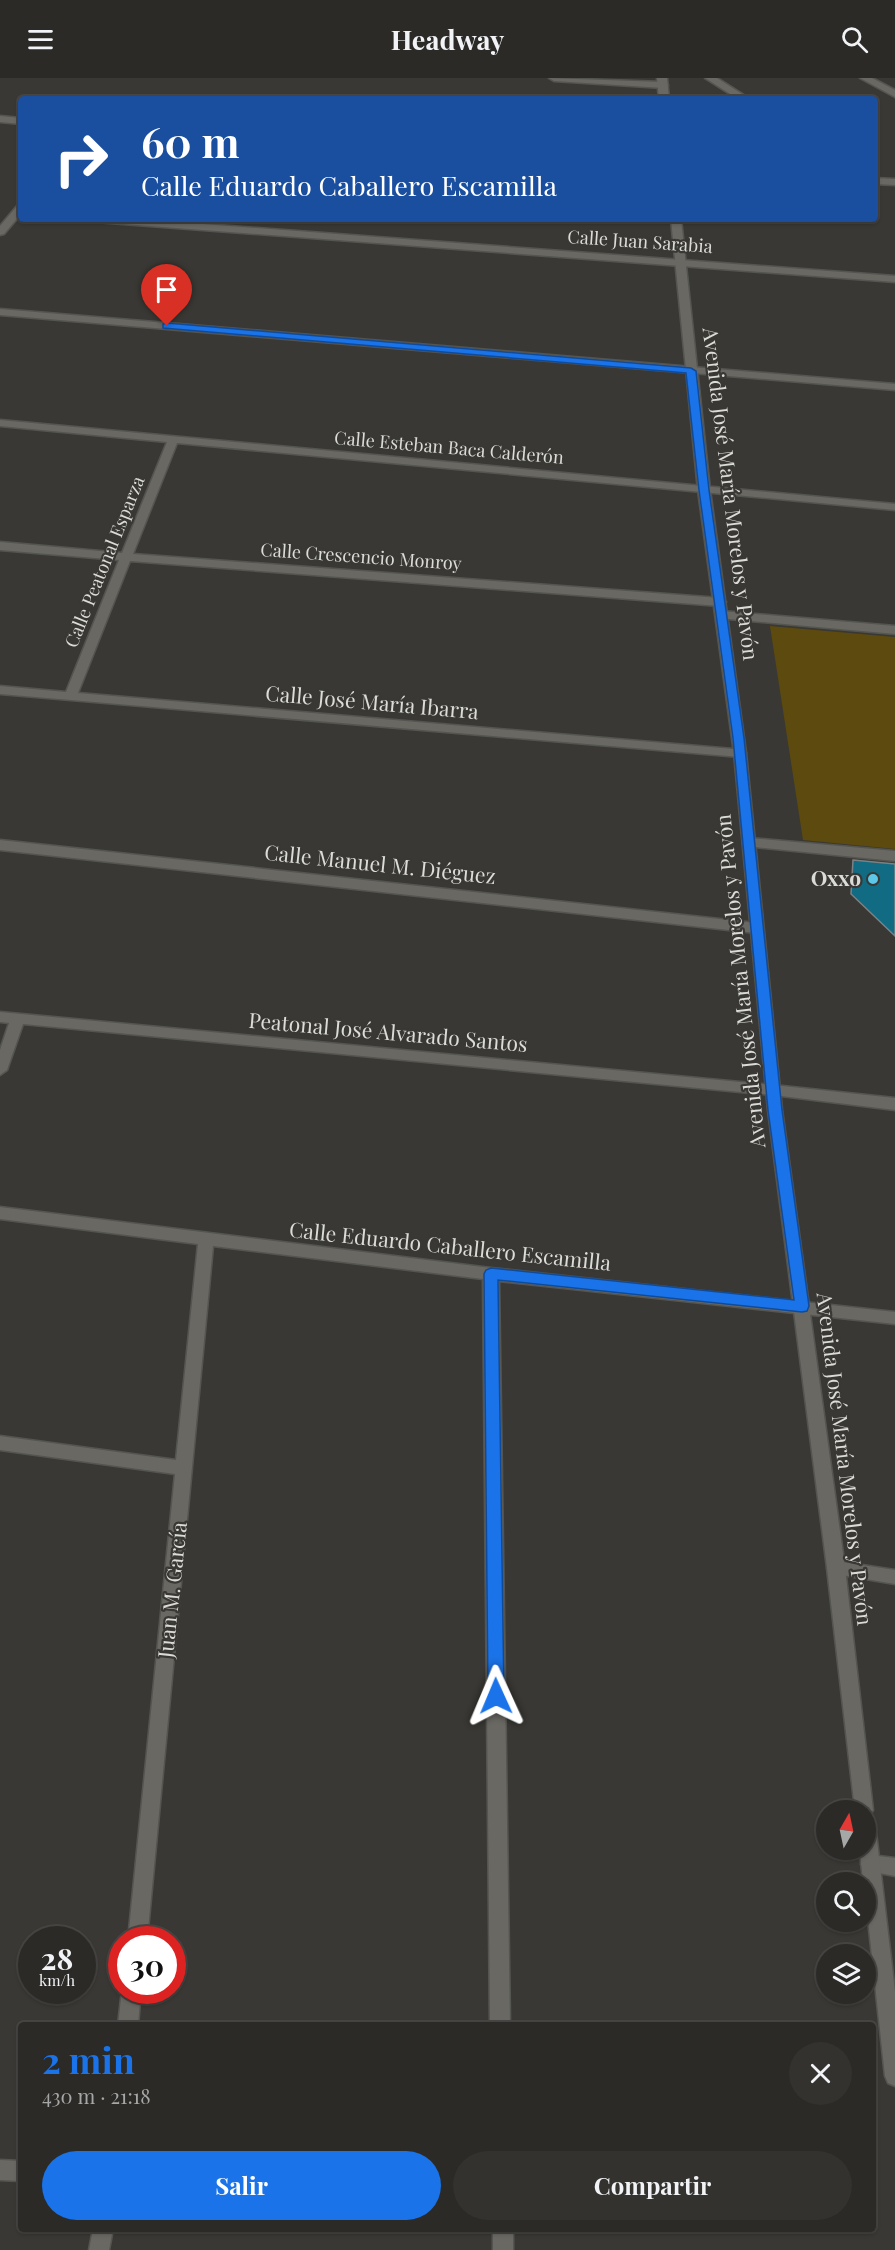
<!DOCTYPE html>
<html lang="es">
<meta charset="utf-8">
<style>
:root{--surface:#2b2a27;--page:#33322f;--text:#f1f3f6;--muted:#a6a7a7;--line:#474644;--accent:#1a73e8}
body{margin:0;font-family:"Playfair Display",serif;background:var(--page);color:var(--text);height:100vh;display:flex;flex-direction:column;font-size:22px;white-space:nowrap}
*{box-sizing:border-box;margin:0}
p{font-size:20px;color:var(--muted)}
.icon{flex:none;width:33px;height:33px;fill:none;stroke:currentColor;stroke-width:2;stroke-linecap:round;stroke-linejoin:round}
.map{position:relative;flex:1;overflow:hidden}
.details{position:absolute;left:18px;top:1944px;width:858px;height:210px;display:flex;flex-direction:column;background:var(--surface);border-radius:6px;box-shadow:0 2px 4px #0004,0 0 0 2px var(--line)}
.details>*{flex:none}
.banner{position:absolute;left:18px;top:18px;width:860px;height:126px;border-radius:6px;box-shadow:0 2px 4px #0004,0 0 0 2px var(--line);background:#1a4fa0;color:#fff;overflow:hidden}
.needle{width:39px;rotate:9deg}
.fabs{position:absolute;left:816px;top:1722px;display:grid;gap:12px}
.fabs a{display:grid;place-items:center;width:60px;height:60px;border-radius:50%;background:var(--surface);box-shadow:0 2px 4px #0004,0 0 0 2px var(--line);font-size:30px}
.speed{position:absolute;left:18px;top:1848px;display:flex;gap:12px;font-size:30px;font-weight:700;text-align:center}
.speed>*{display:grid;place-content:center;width:78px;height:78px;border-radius:50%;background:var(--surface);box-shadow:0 2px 4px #0004,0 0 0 2px var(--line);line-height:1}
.speed small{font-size:15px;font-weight:400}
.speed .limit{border:9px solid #d22;background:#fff;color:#111}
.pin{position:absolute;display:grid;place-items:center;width:51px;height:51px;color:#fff;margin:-62px -26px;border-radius:50% 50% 50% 0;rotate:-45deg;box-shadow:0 0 6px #0007}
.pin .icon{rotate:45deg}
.me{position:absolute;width:66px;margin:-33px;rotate:359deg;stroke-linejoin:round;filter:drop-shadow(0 0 4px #0008)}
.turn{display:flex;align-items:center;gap:21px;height:126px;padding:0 24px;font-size:27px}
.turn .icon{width:78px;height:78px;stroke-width:2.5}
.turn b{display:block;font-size:42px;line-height:51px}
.round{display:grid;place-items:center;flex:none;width:63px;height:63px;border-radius:32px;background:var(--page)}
.head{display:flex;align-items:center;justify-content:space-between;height:102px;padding:0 24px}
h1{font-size:36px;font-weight:700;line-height:45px;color:var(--accent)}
.primary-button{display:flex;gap:12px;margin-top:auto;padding:12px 24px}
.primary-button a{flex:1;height:69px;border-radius:36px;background:var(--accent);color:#fff;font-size:24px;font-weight:700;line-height:69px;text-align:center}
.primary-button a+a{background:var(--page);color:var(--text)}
header{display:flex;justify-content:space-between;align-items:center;height:78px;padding:0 24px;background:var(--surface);font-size:27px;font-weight:700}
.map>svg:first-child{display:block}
</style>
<header><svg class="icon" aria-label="menu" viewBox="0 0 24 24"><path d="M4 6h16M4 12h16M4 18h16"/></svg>Headway<svg class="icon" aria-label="search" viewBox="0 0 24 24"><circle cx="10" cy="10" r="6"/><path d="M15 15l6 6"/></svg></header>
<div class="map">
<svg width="895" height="2172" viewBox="0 0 895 2172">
<rect width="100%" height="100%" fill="#393834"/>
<!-- green -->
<path fill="#5c4a0e" d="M770,548L895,559V771L803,762Z"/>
<!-- building -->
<path fill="#106b83" stroke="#7c8284" stroke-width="1.5" d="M853,782L895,786V858L851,816Z"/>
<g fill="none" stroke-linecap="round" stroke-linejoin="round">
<!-- service casing -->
<g stroke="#545450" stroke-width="3">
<path id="service" d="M750,760L895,773V783L745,768L743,765L745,762Z"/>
</g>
<!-- minor casing -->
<g stroke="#545450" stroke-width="3">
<path id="minor" d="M549,0L663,4L668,7L663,10L554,3Z
M705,0H717L750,21H738Z
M860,0H872L895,12V19Z
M0,38L21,40V46L0,44Z
M874,100L895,101V107L874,106Z
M21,127V136L4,156L0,157V148L17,128Z
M91,141H137L895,198V204L96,144Z
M0,231L895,306V312L0,237Z
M0,342L895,426V432L177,365L133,476L720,520L726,524L720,528L130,483L78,615L745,672L746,675L745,678L740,679L0,616V608L66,614L119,482L0,472V464L122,475L167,364L0,348Z
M722,533L895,548V556L718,540L716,537Z
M0,762L756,845L763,850L756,855L0,772Z
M0,934L773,1007L895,1020V1032L773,1017L23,946L7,992L0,997V972L9,945L0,944Z
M0,1129L491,1190L895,1234V1246L499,1203L510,1947H490L483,1201L213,1168L147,1862H128L175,1396L0,1372V1358L176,1382L198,1166L0,1141Z
M836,1483L895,1492V1506L830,1495L827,1490L830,1485Z
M870,1777L895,1780V1798L863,1792L861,1786L863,1780Z
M122,1912H141L138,1947H118Z
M0,2082L21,2083V2103L0,2102Z
M93,2151H113L109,2172H89Z
M493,2151H513V2172H493Z"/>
</g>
<!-- tertiary casing -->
<g stroke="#545450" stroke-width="3">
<path id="tertiary" d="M657,0H667L669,21H659Z
M671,141H681L710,412L746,675L782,1032L845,1490L873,1732L869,1739L875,1746L895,1914V2008L888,2005L885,1998L866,1823V1804H863L860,1772H866V1732H855L827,1490L768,1032L734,675L698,412Z"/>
</g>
<!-- service -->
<use href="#service" fill="#696863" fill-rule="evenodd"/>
<!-- minor -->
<use href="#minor" fill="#696863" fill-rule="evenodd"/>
<!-- tertiary -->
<use href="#tertiary" fill="#696863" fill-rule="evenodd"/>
</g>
<!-- route -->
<path fill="#1a73e8" stroke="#114b97" stroke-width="1.5" d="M167,245L691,290L696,293L709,412L744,660L782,1032L809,1228L807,1233L802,1234L498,1202L504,1618L502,1624L496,1626L490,1624L488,1618L484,1196L486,1192L491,1190L794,1222L768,1032L733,660L699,412L686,295L163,250V246Z"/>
<!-- markers -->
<circle fill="#5dc7e8" stroke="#393834" stroke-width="2" cx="873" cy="801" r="6"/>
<g text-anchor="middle" stroke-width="4.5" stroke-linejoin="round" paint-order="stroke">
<!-- far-street labels -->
<g font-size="18" fill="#dbdbd8" stroke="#393834">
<text transform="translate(640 164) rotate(4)" y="6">Calle Juan Sarabia</text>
<text transform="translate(449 370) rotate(5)" y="6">Calle Esteban Baca Calderón</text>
<text transform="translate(361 479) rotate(4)" y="6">Calle Crescencio Monroy</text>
<text transform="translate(105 484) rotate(-68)" y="6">Calle Peatonal Esparza</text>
</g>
<!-- street labels -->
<g font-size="21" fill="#dbdbd8" stroke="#393834">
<text transform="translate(730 416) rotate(83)" y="7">Avenida José María Morelos y Pavón</text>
<text transform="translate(372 625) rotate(5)" y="7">Calle José María Ibarra</text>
<text transform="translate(380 787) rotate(6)" y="7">Calle Manuel M. Diéguez</text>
<text transform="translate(741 903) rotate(-96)" y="7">Avenida José María Morelos y Pavón</text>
<text transform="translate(388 955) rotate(5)" y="7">Peatonal José Alvarado Santos</text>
<text transform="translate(450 1169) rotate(6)" y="7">Calle Eduardo Caballero Escamilla</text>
<text transform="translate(844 1381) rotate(83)" y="7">Avenida José María Morelos y Pavón</text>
<text transform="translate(173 1512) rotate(-84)" y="7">Juan M. García</text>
</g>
<!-- poi labels -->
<g font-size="21" font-weight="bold" fill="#dbdbd8" stroke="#393834" text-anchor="end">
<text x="861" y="808">Oxxo</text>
</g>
</g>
</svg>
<div class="fabs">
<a><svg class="needle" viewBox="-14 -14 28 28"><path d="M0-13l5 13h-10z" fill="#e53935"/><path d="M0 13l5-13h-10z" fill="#a6a7a7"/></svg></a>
<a><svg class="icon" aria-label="search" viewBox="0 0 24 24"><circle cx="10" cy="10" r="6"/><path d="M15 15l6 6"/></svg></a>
<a><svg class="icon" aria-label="layers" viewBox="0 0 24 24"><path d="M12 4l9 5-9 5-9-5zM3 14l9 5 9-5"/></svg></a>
</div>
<div class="speed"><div>28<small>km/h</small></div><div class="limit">30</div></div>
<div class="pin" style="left:167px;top:248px;background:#d93025"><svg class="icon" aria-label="arrive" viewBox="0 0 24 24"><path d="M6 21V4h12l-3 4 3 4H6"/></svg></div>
<svg class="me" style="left:496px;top:1618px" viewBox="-20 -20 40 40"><path d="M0-17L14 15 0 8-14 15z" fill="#1a73e8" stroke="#fff" stroke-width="4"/></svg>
<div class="banner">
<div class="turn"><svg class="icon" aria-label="right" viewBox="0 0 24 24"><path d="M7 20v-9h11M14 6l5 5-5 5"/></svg><div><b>60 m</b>Calle Eduardo Caballero Escamilla</div></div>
</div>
<section class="details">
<div class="head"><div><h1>2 min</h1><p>430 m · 21:18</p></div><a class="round"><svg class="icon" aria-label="close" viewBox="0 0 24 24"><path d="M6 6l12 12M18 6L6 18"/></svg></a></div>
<div class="primary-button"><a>Salir</a><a>Compartir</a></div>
</section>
</div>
